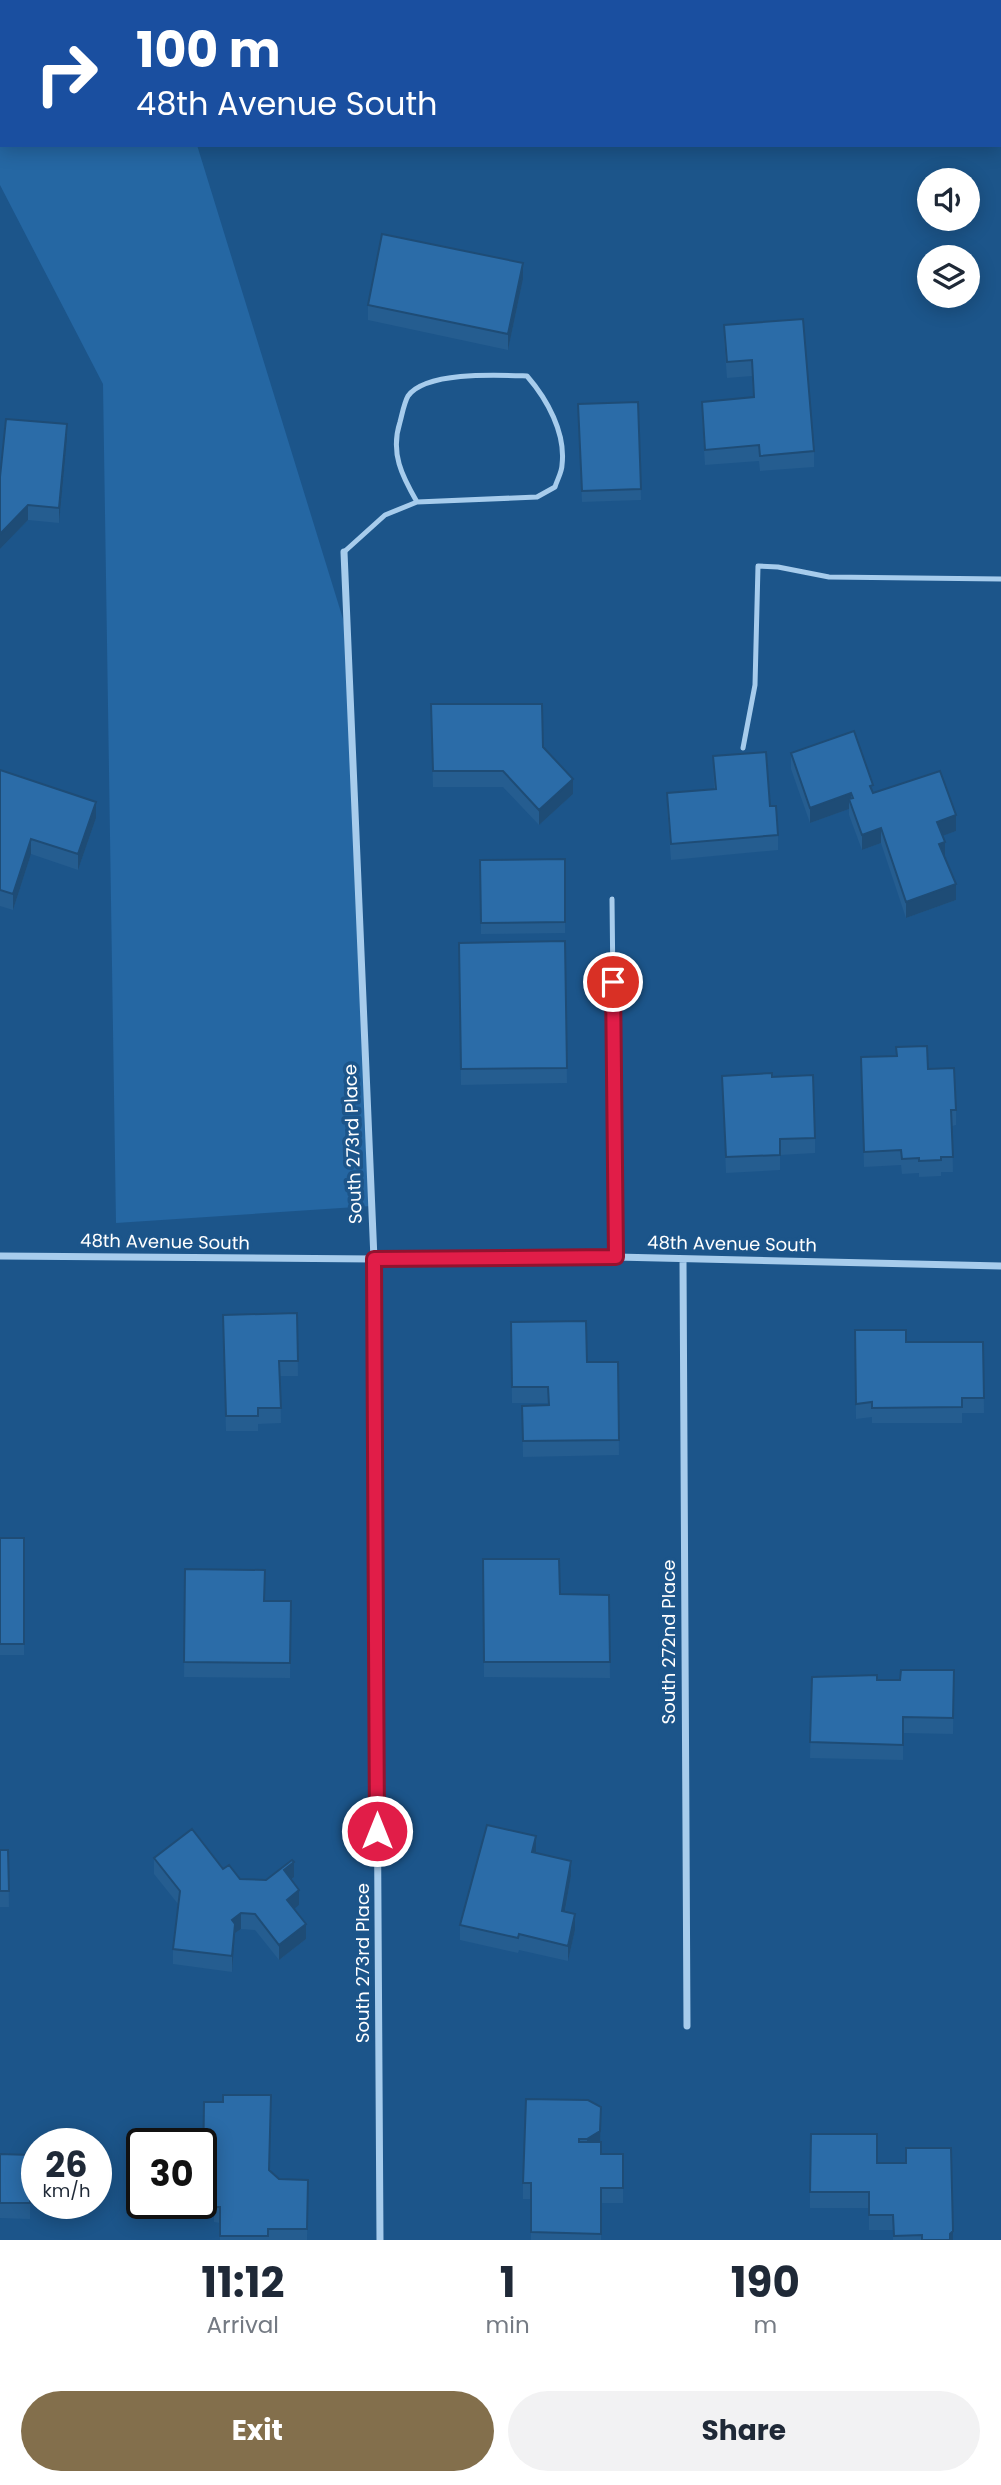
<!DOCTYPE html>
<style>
:root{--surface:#fff;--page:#f2f2f3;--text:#1f2937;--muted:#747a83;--accent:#836f4c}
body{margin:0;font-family:Poppins,sans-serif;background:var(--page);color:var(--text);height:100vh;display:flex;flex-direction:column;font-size:26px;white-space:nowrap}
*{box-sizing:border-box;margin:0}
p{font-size:23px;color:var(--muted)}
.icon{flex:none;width:38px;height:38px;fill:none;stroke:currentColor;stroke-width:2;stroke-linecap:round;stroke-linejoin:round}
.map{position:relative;height:2240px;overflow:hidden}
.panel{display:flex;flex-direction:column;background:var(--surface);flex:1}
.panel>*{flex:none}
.top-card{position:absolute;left:0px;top:0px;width:1001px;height:147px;box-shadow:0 4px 18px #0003;background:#1a4fa0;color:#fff;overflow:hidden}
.controls{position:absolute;left:917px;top:168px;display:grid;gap:14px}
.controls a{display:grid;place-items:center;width:63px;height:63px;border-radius:50%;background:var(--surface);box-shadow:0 4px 18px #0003;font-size:35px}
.speed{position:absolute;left:21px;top:2128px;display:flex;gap:14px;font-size:35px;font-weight:700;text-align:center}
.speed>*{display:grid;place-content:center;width:91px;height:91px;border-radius:50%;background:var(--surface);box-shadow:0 4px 18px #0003;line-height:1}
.speed small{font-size:18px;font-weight:400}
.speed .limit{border:4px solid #111;border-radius:10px;background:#fff;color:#111}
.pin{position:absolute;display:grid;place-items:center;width:60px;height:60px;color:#fff;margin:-30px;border:4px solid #fff;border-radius:50%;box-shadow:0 2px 7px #0007}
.me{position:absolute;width:77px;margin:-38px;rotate:0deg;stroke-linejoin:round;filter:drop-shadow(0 0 5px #0008)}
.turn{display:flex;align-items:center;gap:24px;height:147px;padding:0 21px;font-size:32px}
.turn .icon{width:91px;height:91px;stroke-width:2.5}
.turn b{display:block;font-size:49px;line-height:60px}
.eta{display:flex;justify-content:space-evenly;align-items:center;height:119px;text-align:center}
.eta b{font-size:42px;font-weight:700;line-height:49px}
.primary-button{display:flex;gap:14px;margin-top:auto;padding:14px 21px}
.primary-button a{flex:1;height:80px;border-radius:42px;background:var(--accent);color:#fff;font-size:28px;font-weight:700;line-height:80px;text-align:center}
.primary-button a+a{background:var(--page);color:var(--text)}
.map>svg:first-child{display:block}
</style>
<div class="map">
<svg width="1001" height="2240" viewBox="0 0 1001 2240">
<rect width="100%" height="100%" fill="#1c558a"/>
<!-- green -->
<path fill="#2567a3" d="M0,0H152V2H2V145H197L347,632L371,1206L116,1223L103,384L0,185Z"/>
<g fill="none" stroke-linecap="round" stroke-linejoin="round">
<!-- service -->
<path stroke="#a7ccec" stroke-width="5" d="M344,552L385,515L417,502L537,497L555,487C557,480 562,472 562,465C566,433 547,399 527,376C499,375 426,371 408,396C404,403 402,415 400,422C390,453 402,476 417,502
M743,748L755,685L758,566L778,567L829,577L1001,579
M612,899L616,1257"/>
<!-- minor -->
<path stroke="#a7ccec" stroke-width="7" d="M344,552L374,1259L380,2240
M0,1256L374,1259L616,1257L1001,1266
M683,1259L687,2026"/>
</g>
<!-- wall -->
<path fill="#255d90" d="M523,279L508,350L368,320V305Z
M803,319L814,451V467L760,471L759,461L705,465L702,417V402L753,398L752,376L727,378L724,340V325Z
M638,402L641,500L582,502L578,415Z
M67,439L59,523L28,520L0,549V477Z
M431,704L543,747L573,794L539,825L503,787H433Z
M791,753L873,793L956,831L942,836L945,857L956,900L906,918L881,843L862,850L849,815V809L810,823L791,769Z
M713,756L770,806L778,835V850L671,860L667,808V793L714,789Z
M0,770L96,818L78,870L31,854L13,910L0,906Z
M565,859V933L481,934L480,860Z
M565,941L567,1083L461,1085L459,943Z
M896,1047L928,1069L956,1110V1125L952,1126L953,1172H941V1176L919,1177V1173L902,1174L901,1165L864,1167L861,1057L896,1056Z
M722,1076L772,1077L815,1138V1153L780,1155V1170L726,1173Z
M297,1313L298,1376H280L281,1423L258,1424V1431H226L223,1330Z
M511,1322L587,1362H618L619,1455L523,1457L522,1406L548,1405V1403H512Z
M855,1330L906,1342H983L984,1413H962V1423H872V1417L856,1419Z
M0,1538H24V1655H0Z
M483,1559L560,1594L609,1595L610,1678L484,1677Z
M185,1569L264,1601H291L290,1678L184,1677Z
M954,1670L953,1734L903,1733V1760L810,1758L812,1677L900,1680Z
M0,1850H8L9,1907H0Z
M535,1852L571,1876L565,1912L575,1930L568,1961L519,1950L518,1953L460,1940V1925Z
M154,1858L223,1869L240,1879L266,1880L294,1877L291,1880L299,1905L294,1909L306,1939L279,1960L255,1930L241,1929L235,1933L232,1972L173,1964V1949L178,1904L154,1874Z
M204,2102L279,2179L308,2180L307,2240H220V2223L214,2222V2186H203Z
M601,2107L600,2142L601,2154H623V2203H601V2240H531V2199H523V2183Z
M906,2148L953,2240H893V2230H869V2208H810V2192L877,2163H906Z
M0,2154L31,2155L30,2219L0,2218Z"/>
<!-- shaded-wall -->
<path fill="#1e4c76" d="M523,263V279L508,350V334Z
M67,424V439L59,523V508Z
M28,505V520L0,549V534Z
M573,779V794L539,825V810Z
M851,793V804L849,799V809L810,823V808Z
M96,802V818L78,870V854Z
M956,815V831L937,838V822Z
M881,828V843L862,850V835Z
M31,839V854L13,910V894Z
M945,842V857L939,844Z
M956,884V900L906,918V902Z
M536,1836V1851L532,1867V1852Z
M571,1861V1876L562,1927V1911Z
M294,1862V1877L284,1886V1870Z
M299,1890V1905L287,1915V1900Z
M241,1913V1929L235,1933L232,1972V1920Z
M575,1914V1930L568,1961V1946Z
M306,1924V1939L279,1960V1945Z
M601,2107L600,2147L587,2154V2139Z
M953,2231V2240H950V2234Z"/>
<!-- building -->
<path fill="#2b6ca8" stroke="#1e4c76" stroke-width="2" d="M282,0H317L318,2H277Z
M670,0H712V2H670Z
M776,0H822V2H776Z
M863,0H943V2H862Z
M382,234L523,263L508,334L368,305Z
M803,319L814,451L760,456L759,445L705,450L702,402L754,397L752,360L727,362L724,325Z
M638,402L641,489L582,491L578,404Z
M6,419L67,424L59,508L28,505L0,534V477Z
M431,704H542L543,747L573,779L539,810L503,771H433Z
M854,731L873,785L870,786L873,793L940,771L956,815L937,822L945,842L939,844L956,884L906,902L881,828L862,835L849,799L853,798L851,793L810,808L791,753Z
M766,752L770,806H776L778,835L671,844L667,793L716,789L713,756Z
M0,770L96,802L78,854L31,839L13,894L0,890Z
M565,859V922L481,923L480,860Z
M565,941L567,1068L461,1069L459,943Z
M927,1046L928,1069L954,1068L956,1110H951L953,1157H941V1160L919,1161V1158L902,1159L901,1150L864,1152L861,1057L897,1056L896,1047Z
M772,1073V1077L813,1075L815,1138L780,1139V1155L726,1157L722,1076Z
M297,1313L298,1361H279L281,1408H258V1416H226L223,1315Z
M586,1321L587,1362H618L619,1440L523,1441L522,1406L549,1405L548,1387H512L511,1322Z
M855,1330H906V1342H983L984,1398H962V1407L872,1408V1402L856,1404Z
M0,1538H24V1644H0Z
M483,1559H559L560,1594L609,1595L610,1662H484Z
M185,1569L265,1570L264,1601H291L290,1663L184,1662Z
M901,1670H954L953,1718L903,1717V1745L810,1742L812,1677L877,1675V1680H900Z
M487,1825L536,1836L532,1852L571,1861L562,1911L575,1914L568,1946L519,1934L518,1938L460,1925Z
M192,1829L223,1869L229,1865L240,1879L266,1880L292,1860L294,1862L284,1870L299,1890L287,1900L306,1924L279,1945L255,1914L241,1913L232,1920L235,1924L232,1956L173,1949L180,1891L154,1858Z
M0,1850H8L9,1891H0Z
M223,2095H271L269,2170L279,2179L308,2180L307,2229H268V2236H220V2207H214L215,2170H203L204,2102H223Z
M526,2099L588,2100L601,2107L600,2131L587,2139H579V2142H601V2154H623V2188H601V2234L531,2232V2183H523Z
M811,2134H877V2163H906V2148H951L953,2231L950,2234V2240H922V2235L894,2236L893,2215H869V2192H810Z
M0,2154L31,2155L30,2203H0Z"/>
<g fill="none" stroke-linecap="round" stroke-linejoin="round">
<!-- route casing -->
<g stroke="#92132f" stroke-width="18">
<path id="route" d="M377,1831L374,1259L616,1257L613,982"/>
</g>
<!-- route -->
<use href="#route" stroke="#e11d48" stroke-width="12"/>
</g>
<g text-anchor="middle" stroke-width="7" stroke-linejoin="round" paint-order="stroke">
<!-- street labels -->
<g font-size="18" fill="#fff" stroke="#1c558a">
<text transform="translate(353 1144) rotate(-92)" y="6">South 273rd Place</text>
<text transform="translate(165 1242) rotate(1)" y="6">48th Avenue South</text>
<text transform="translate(732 1244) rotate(1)" y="6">48th Avenue South</text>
<text transform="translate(669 1642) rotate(-90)" y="6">South 272nd Place</text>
<text transform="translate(363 1963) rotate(-90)" y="6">South 273rd Place</text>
</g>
</g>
</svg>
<div class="controls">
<a><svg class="icon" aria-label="sound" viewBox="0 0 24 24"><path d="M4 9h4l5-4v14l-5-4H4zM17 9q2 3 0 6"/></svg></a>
<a><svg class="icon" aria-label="layers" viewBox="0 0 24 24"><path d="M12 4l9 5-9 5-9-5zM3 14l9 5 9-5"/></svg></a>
</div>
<div class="speed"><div>26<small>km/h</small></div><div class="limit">30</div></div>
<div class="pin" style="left:613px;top:982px;background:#d93025"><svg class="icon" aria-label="arrive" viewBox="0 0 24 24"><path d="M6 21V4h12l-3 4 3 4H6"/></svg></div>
<svg class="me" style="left:377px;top:1831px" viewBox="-20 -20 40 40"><circle r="17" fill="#e11d48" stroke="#fff" stroke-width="3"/><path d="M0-11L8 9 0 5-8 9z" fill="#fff"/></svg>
<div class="top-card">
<div class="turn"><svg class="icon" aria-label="right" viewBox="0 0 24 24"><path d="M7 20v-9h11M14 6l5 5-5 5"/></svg><div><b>100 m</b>48th Avenue South</div></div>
</div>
</div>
<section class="panel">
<div class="eta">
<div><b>11:12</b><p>Arrival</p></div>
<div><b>1</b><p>min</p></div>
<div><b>190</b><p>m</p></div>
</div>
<div class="primary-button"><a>Exit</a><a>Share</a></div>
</section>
